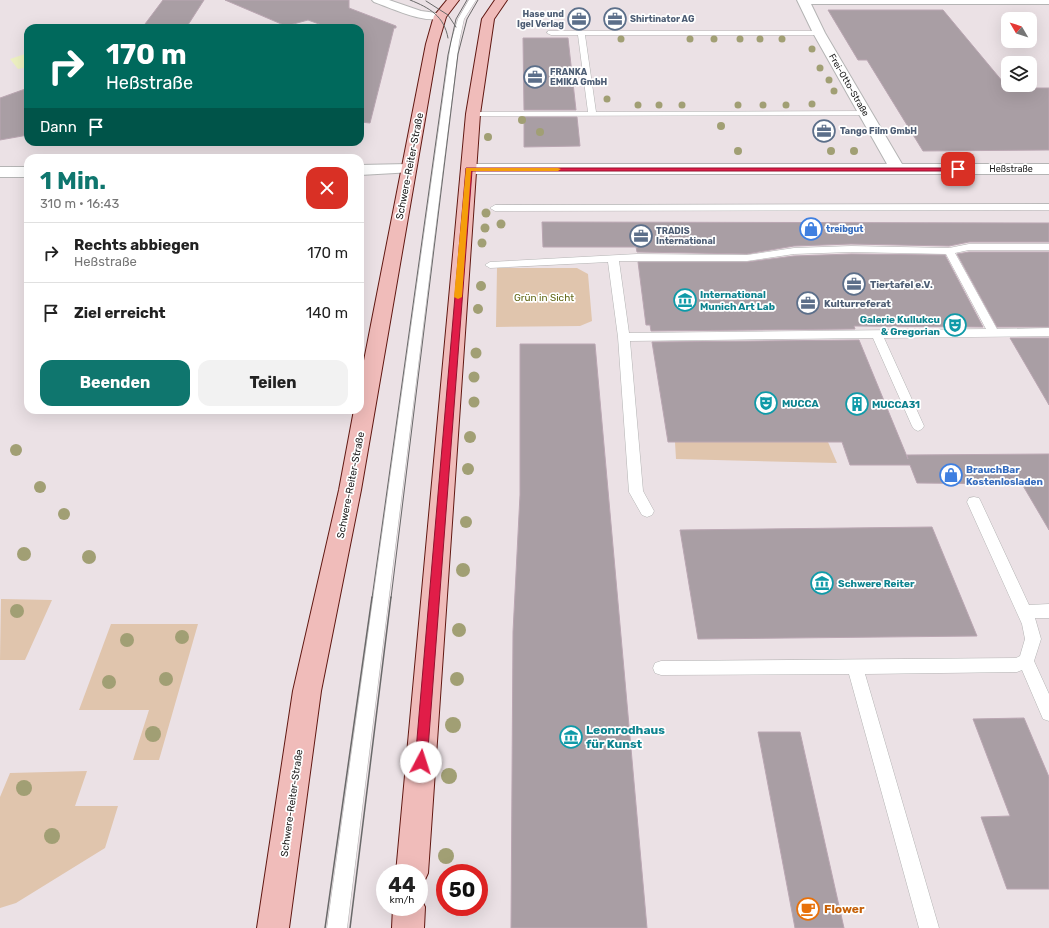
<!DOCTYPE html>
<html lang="de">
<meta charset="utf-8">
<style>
:root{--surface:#fff;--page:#f2f2f2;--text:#222;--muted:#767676;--line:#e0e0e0;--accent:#0f766e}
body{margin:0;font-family:Rubik,sans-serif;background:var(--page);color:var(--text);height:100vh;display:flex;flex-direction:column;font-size:15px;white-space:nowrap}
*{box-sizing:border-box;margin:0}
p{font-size:13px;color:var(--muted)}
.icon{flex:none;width:22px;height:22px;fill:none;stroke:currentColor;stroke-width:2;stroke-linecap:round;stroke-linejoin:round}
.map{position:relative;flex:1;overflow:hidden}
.sheet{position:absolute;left:24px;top:154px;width:340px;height:260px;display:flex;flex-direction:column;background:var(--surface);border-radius:12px;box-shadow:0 4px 16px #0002}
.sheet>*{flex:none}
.hud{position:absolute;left:24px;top:24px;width:340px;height:122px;border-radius:12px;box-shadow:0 4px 16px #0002;background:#00695c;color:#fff;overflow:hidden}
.needle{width:26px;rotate:309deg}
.fabs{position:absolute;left:1001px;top:12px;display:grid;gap:8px}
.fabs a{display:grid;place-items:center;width:36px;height:36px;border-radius:8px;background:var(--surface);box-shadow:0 4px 16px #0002;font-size:20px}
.speed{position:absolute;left:376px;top:864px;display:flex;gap:8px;font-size:20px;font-weight:700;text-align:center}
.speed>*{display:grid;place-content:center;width:52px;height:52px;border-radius:50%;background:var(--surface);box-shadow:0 4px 16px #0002;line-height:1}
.speed small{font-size:10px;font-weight:400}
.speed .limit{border:6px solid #d22;background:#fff;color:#111}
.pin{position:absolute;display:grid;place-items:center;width:34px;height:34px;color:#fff;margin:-17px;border-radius:8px;box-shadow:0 2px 6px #0006}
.me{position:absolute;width:44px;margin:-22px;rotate:5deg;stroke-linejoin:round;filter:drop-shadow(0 0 3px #0008)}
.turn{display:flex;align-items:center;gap:14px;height:84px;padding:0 16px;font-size:18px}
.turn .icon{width:52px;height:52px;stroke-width:2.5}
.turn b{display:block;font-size:28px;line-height:34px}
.then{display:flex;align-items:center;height:38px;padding:0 16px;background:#0003;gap:8px;font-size:15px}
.round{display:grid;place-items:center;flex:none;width:42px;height:42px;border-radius:12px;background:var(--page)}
.headline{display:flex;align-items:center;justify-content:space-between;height:68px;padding:0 16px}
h1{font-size:24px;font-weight:700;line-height:30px;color:var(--accent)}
.button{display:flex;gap:8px;margin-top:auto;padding:8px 16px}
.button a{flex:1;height:46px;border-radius:12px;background:var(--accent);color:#fff;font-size:16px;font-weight:700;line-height:46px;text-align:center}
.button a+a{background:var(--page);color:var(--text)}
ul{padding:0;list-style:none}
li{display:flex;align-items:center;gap:12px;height:60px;padding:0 16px;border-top:1px solid var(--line)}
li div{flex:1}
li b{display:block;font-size:15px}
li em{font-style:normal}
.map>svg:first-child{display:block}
</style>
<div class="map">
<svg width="1049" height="928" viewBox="0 0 1049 928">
<rect width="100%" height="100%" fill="#ebe1e5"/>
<!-- grass -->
<path fill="#e0c5ad" d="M497,268H577L588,274L592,321L580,326L496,327Z
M675,442H828L837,463L676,459Z
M1,599L52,600L25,660H0Z
M111,624H198L159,760H133L149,710H79Z
M87,771L75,806H118L105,848L16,903L0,908V797L10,773Z"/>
<!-- park -->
<path fill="#eef1c2" d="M28,53V67L18,69L10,59Z"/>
<!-- building -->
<path fill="#a99ea4" stroke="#baa6b2" d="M163,0H204L186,28H142Z
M225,0H349V8L396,26V28H394L370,123L360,122V28H330L308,20L286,26Z
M828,10H943L1008,88H1049V150L923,151L867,60H858Z
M523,38H568L576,110H524Z
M28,88V135L0,140V98Z
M524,117H577L580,146L524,147Z
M542,222L1049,223V242H969L949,246L851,244L794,246L747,254L637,252L636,247H543Z
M969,252H1049V327H997L957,254Z
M851,254L945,255L983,327L854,326L855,329L651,331L650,325H646L638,262H747L794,256Z
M1010,338H1049V405Z
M859,340L908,459L907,455L1049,454V530L1022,484L917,483L910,465H850L842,442H668L652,342Z
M520,344H595L647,928H511L513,632L520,495Z
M932,527L977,636L698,639L680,530Z
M1024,718L1049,777V889H1007L981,817L1010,816L973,719Z
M758,732H800L844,928H795Z"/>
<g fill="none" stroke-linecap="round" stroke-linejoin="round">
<!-- lane casing -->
<g stroke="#b4b4b4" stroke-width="1">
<path id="lane" d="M469,0H476L464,19L459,42L347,928H327L451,42L458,19Z
M548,31H822L823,33L819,35H585L596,112L865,111L869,113L865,115L470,116L469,114L470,112H588L578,35H551L547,33Z
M1049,204V210L495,211L490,208L495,205Z
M969,244H1049V250H969L955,253L997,329L1049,328V336L884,338L924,426L922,429L918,431L914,429L912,426L873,338L630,341L643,491L654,511L652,515L647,517L642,515L629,492L618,337L608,262L490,268L485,265L490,262L637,254L747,255L794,248L851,246L949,248ZM851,252L946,254L986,329L629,333L619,261H747L794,254Z
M974,497L979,498L981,502L1029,605L1049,604V618H1035L1041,639L1034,661L1049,694V721L1043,719L1022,670L1017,672L865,674L939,928H919L849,674L661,675L655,673L653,668L655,663L661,661L1016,658L1020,656L1025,639L1022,624L967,502L969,498Z"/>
</g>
<!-- street casing -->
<g stroke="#b4b4b4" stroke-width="2">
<path id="street" d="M372,0H389L421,11L444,14L446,16L444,18C424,24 394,9 374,2Z
M797,0H1049V4H811L825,33L902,164H1049V174H469L464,172L461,169L464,166L469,164H887L813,33Z
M408,164L413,166L416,169L413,172L360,175V165Z
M0,167H28V177H0Z"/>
</g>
<!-- secondary casing -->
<g stroke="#611812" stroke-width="2">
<path id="secondary" d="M447,0H459L446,17L438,44L361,490L321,691L289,928H257L293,691L339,490L354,410H360V381L426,44L434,16Z
M495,0H507L494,19L480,114L428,873L423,884L419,886V873H396L466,114L482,19Z
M419,895L425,907L424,928H392L393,907H419Z"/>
</g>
<!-- lane -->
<use href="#lane" fill="#fff" fill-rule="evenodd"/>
<!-- street -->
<use href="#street" fill="#fff" fill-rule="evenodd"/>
<!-- secondary -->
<use href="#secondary" fill="#f0bcba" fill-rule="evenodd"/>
<!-- tram-far1 -->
<path stroke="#696969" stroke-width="1" d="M410,0C430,8 444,16 448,38
M426,1L448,15L456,27
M372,598L448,55L456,19L467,0
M391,598L458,54L467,19L478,0"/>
<!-- tram -->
<path stroke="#696969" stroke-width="1.5" d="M325,928L372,597
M350,928L391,597"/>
</g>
<!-- trees -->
<g fill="#a19f74">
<circle cx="621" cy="39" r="3.5"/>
<circle cx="690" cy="39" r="3.5"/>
<circle cx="714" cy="39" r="3.5"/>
<circle cx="740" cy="39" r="3.5"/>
<circle cx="760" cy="39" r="3.5"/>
<circle cx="782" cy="39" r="3.5"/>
<circle cx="812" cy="49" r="3.5"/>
<circle cx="820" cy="68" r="3.5"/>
<circle cx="829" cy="80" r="3.5"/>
<circle cx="834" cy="91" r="3.5"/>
<circle cx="607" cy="99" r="3.5"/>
<circle cx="812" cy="104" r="3.5"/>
<circle cx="638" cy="105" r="3.5"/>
<circle cx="659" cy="105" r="3.5"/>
<circle cx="682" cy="105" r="3.5"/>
<circle cx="738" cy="105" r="3.5"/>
<circle cx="763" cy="105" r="3.5"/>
<circle cx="786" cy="105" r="3.5"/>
<circle cx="522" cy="120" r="4"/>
<circle cx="721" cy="126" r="4"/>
<circle cx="540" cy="132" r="4"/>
<circle cx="488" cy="137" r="4"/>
<circle cx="738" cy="151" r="4"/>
<circle cx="831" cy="151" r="4"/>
<circle cx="854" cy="151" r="4"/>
<circle cx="486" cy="213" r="4.5"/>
<circle cx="501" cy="224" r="4.5"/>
<circle cx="485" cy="228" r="4.5"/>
<circle cx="482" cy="243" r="4.5"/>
<circle cx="481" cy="286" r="5"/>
<circle cx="478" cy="309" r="5"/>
<circle cx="476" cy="353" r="5.5"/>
<circle cx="474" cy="377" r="5.5"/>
<circle cx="474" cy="402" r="5.5"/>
<circle cx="470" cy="437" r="6"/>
<circle cx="16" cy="450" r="6"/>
<circle cx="468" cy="469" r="6"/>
<circle cx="40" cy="487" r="6"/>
<circle cx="64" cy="514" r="6"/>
<circle cx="466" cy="522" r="6"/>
<circle cx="24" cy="554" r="7"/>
<circle cx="89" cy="557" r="7"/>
<circle cx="463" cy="570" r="7"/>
<circle cx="17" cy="611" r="7"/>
<circle cx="459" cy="630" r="7"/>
<circle cx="182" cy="637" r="7"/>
<circle cx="127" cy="640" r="7"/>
<circle cx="166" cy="679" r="7"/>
<circle cx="457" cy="679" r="7"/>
<circle cx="109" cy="682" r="7"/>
<circle cx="453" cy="725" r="8"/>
<circle cx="153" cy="734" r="8"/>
<circle cx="449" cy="776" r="8"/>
<circle cx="24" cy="788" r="8"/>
<circle cx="52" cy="836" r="8"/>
<circle cx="446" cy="856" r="8"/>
</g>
<!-- route -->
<path fill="#e11d48" stroke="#92132f" d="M466,168H958L961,169L958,171H472L427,762L425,766L421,768L416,766L415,762Z"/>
<!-- slow -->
<path fill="#f59e0b" d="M466,168H558L561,169L558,171H471L462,297L458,299L454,297Z"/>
<!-- icons -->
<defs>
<g id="office-ring" transform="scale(1.15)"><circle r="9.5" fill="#fff" stroke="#5c6f8a" stroke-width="1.5"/><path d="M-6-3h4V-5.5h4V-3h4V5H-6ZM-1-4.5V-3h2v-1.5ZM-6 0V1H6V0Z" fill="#5c6f8a"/></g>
<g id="shop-ring" transform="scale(1.15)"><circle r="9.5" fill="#fff" stroke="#3f7fe0" stroke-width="1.5"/><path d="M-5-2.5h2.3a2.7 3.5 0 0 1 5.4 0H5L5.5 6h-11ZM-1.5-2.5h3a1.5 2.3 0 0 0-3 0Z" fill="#3f7fe0"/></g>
<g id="museum-ring" transform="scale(1.15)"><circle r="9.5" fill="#fff" stroke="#0f9aa8" stroke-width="1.5"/><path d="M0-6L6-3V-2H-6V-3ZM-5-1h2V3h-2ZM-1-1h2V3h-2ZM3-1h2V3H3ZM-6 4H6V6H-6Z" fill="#0f9aa8"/></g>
<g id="theatre-ring" transform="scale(1.15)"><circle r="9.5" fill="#fff" stroke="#0f9aa8" stroke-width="1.5"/><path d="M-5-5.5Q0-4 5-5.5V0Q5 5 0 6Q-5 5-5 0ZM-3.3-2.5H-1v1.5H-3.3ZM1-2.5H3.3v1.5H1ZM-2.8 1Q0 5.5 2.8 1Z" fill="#0f9aa8"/></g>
<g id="building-ring" transform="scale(1.15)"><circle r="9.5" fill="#fff" stroke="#0f9aa8" stroke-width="1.5"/><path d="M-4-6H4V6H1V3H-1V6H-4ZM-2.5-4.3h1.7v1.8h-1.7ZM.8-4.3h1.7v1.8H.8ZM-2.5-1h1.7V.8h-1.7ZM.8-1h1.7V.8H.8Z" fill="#0f9aa8"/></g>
<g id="cafe-ring" transform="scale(1.15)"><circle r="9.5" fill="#fff" stroke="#e8710a" stroke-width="1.5"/><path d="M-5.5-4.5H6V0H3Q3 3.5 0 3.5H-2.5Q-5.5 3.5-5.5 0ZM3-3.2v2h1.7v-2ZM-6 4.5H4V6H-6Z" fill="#e8710a"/></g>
</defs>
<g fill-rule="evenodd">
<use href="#office-ring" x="579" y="19"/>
<use href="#office-ring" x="615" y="19"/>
<use href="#office-ring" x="535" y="77"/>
<use href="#office-ring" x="824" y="131"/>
<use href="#shop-ring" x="811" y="229"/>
<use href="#office-ring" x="641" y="236"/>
<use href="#office-ring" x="854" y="284"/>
<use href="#museum-ring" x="685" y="300"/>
<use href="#office-ring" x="808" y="303"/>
<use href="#theatre-ring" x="955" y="325"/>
<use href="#theatre-ring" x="766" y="403"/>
<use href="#building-ring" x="857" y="404"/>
<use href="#shop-ring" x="951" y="475"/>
<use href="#museum-ring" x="822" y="583"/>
<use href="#museum-ring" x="571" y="737"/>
<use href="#cafe-ring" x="808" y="909"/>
</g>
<g text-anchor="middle" stroke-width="3.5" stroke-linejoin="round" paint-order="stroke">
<!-- far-service labels -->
<g font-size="9" font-weight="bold" fill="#4e5e75" stroke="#fff" text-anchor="start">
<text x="564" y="17" text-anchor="end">Hase und<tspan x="564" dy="10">Igel Verlag</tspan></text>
<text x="630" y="22">Shirtinator AG</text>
<text x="550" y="75">FRANKA<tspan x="550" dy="10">EMIKA GmbH</tspan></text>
<text x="840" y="134">Tango Film GmbH</text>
<text x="656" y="234">TRADIS<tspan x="656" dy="10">International</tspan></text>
</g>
<!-- far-street labels -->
<g font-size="9" fill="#1b1b1b" stroke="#fff">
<text transform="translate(849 85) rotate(60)" y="3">Frei-Otto-Straße</text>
<text x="1011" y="172">Heßstraße</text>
</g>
<!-- far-shop labels -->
<g font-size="9" font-weight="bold" fill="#366cbe" stroke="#fff" text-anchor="start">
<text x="826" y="232">treibgut</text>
</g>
<!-- street labels -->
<g font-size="10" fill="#1b1b1b" stroke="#fff">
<text transform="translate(409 166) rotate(-79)" y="4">Schwere-Reiter-Straße</text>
<text transform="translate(350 485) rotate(-79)" y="4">Schwere-Reiter-Straße</text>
<text transform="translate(291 803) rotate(-82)" y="4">Schwere-Reiter-Straße</text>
</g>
<!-- service labels -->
<g font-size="10" font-weight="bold" fill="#4e5e75" stroke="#fff" text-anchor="start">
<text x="870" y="288">Tiertafel e.V.</text>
<text x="824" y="307">Kulturreferat</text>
</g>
<!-- culture labels -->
<g font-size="10" font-weight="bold" fill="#0d838f" stroke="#fff" text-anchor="start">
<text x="700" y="298">International<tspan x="700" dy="12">Munich Art Lab</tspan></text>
<text x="940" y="323" text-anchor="end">Galerie Kullukcu<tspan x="940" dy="12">&amp; Gregorian</tspan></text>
<text x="782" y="407">MUCCA</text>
<text x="872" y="408">MUCCA31</text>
<text x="838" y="587">Schwere Reiter</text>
</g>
<!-- park labels -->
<g font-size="10" fill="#646918" stroke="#fff">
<text x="544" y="301">Grün in Sicht</text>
</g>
<!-- shop labels -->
<g font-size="10" font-weight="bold" fill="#366cbe" stroke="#fff" text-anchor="start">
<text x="966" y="473">BrauchBar<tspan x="966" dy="12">Kostenlosladen</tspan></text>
</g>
<!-- near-culture labels -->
<g font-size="12" font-weight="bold" fill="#0d838f" stroke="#fff" text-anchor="start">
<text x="586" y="734">Leonrodhaus<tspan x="586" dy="14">für Kunst</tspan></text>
</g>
<!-- near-food labels -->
<g font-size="12" font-weight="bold" fill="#c56008" stroke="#fff" text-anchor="start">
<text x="824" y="913">Flower</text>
</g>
</g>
</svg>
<div class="fabs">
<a><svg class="needle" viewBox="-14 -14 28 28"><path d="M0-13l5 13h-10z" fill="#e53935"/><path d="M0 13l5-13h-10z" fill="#767676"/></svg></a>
<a><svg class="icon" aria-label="layers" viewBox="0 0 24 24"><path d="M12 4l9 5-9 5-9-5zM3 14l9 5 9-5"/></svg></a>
</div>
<div class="speed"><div>44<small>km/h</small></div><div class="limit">50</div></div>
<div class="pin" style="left:958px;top:169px;background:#d93025"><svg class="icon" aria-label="arrive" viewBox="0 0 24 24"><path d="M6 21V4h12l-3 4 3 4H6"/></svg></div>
<svg class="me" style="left:421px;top:762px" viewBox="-20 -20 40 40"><circle r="19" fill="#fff"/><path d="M0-13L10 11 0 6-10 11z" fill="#e11d48"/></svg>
<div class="hud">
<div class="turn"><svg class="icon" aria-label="right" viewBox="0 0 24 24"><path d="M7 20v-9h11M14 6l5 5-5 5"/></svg><div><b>170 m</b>Heßstraße</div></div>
<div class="then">Dann<svg class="icon" aria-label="arrive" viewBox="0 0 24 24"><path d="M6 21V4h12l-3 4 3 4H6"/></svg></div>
</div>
<section class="sheet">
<div class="headline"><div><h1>1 Min.</h1><p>310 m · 16:43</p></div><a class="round" style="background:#d93025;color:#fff"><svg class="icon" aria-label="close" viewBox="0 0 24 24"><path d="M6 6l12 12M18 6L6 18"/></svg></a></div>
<ul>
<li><svg class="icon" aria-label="right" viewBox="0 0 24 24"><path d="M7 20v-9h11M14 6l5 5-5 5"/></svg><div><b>Rechts abbiegen</b><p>Heßstraße</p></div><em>170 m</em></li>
<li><svg class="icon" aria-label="arrive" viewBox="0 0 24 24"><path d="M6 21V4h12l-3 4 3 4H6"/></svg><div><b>Ziel erreicht</b></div><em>140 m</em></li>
</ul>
<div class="button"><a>Beenden</a><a>Teilen</a></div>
</section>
</div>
